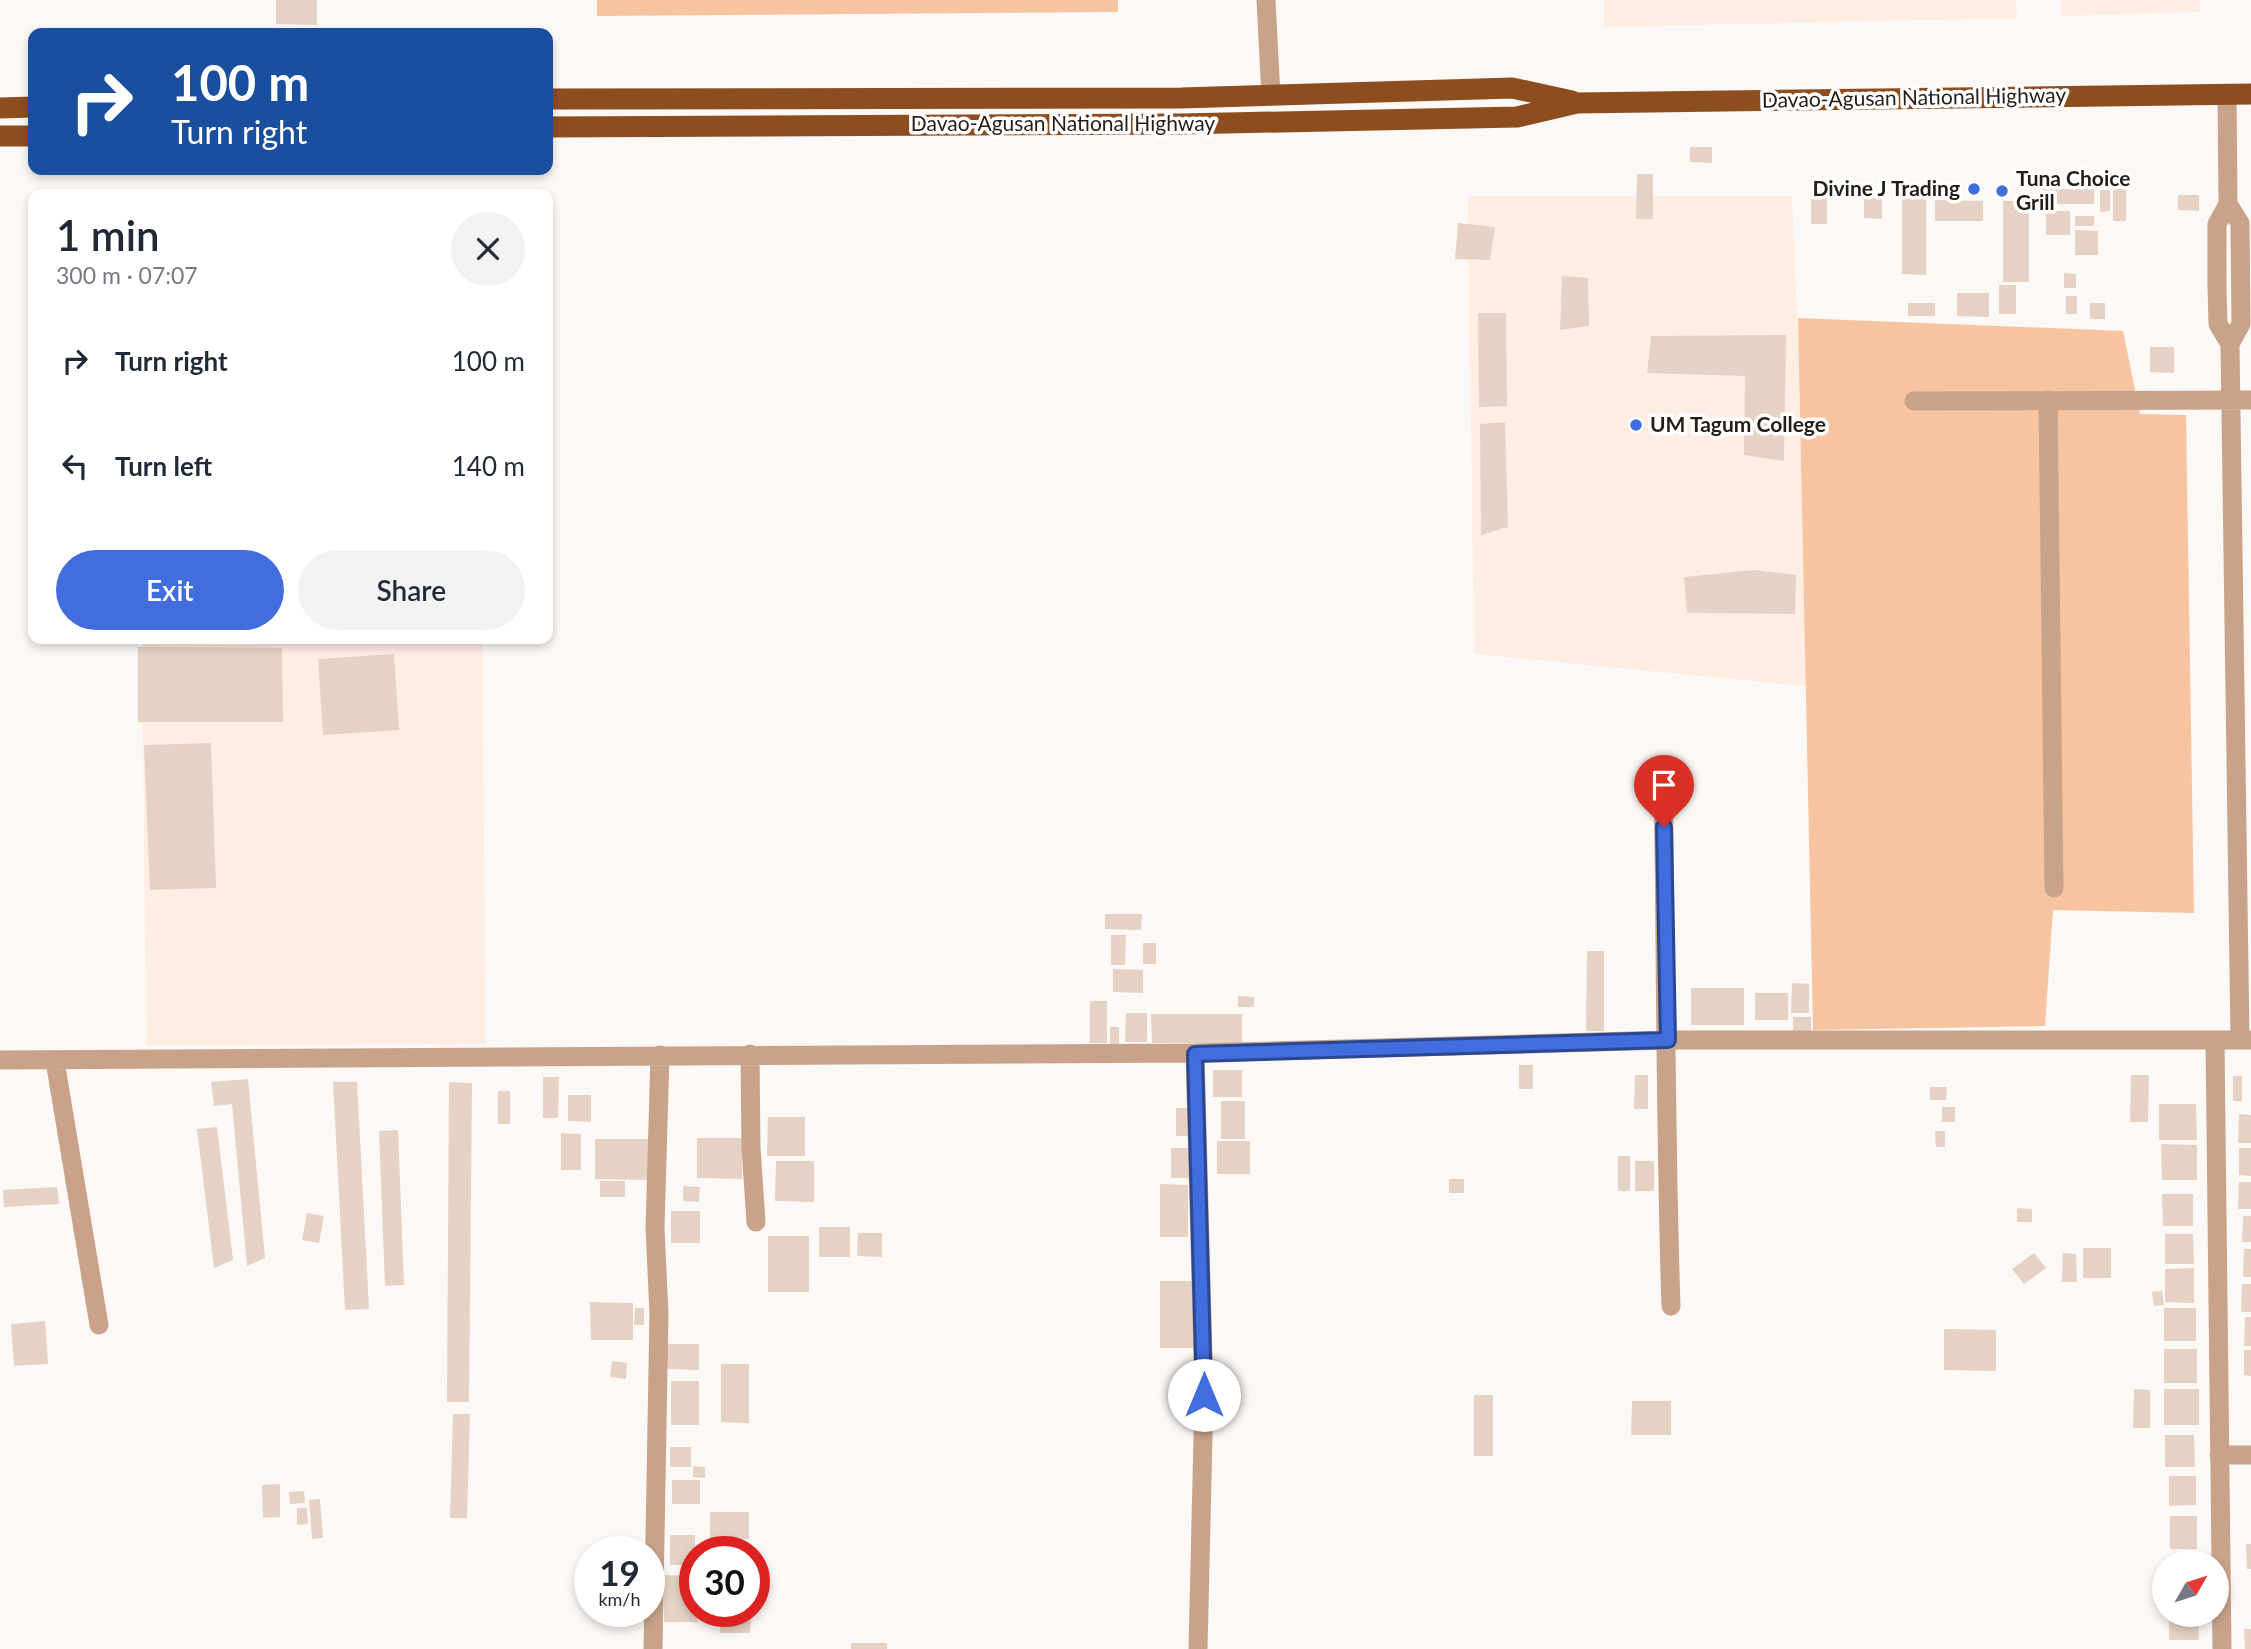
<!DOCTYPE html>
<meta charset="utf-8">
<style>
:root{--surface:#fff;--page:#f2f2f3;--text:#1f2937;--muted:#747a83;--accent:#416ddf}
body{margin:0;font-family:Lato,sans-serif;background:var(--page);color:var(--text);height:100vh;display:flex;flex-direction:column;font-size:26px;white-space:nowrap}
*{box-sizing:border-box;margin:0}
p{font-size:23px;color:var(--muted)}
.icon{flex:none;width:38px;height:38px;fill:none;stroke:currentColor;stroke-width:2;stroke-linecap:round;stroke-linejoin:round}
.map{position:relative;flex:1;overflow:hidden}
.details{position:absolute;left:28px;top:189px;width:525px;height:455px;display:flex;flex-direction:column;background:var(--surface);border-radius:14px;box-shadow:0 4px 10px #0003}
.details>*{flex:none}
.top-card{position:absolute;left:28px;top:28px;width:525px;height:147px;border-radius:14px;box-shadow:0 4px 10px #0003;background:#1a4fa0;color:#fff;overflow:hidden}
.needle{width:46px;rotate:51deg}
.fabs{position:absolute;left:2152px;top:1550px;display:grid;gap:14px}
.fabs a{display:grid;place-items:center;width:77px;height:77px;border-radius:50%;background:var(--surface);box-shadow:0 4px 10px #0003;font-size:35px}
.speed{position:absolute;left:574px;top:1536px;display:flex;gap:14px;font-size:35px;font-weight:700;text-align:center}
.speed>*{display:grid;place-content:center;width:91px;height:91px;border-radius:50%;background:var(--surface);box-shadow:0 4px 10px #0003;line-height:1}
.speed small{font-size:18px;font-weight:400}
.speed .limit{border:10px solid #d22;background:#fff;color:#111}
.pin{position:absolute;display:grid;place-items:center;width:60px;height:60px;color:#fff;margin:-72px -30px;border-radius:50% 50% 50% 0;rotate:-45deg;box-shadow:0 0 7px #0007}
.pin .icon{rotate:45deg}
.me{position:absolute;width:77px;margin:-38px;rotate:0deg;stroke-linejoin:round;filter:drop-shadow(0 0 5px #0008)}
.turn{display:flex;align-items:center;gap:24px;height:147px;padding:0 28px;font-size:32px}
.turn .icon{width:91px;height:91px;stroke-width:2.5}
.turn b{display:block;font-size:49px;line-height:60px}
.round{display:grid;place-items:center;flex:none;width:74px;height:74px;border-radius:37px;background:var(--page)}
.overview{display:flex;align-items:center;justify-content:space-between;height:119px;padding:0 28px}
h1{font-size:42px;font-weight:600;line-height:52px}
.primary-button{display:flex;gap:14px;margin-top:auto;padding:14px 28px}
.primary-button a{flex:1;height:80px;border-radius:42px;background:var(--accent);color:#fff;font-size:28px;font-weight:600;line-height:80px;text-align:center}
.primary-button a+a{background:var(--page);color:var(--text)}
ul{padding:0;list-style:none}
li{display:flex;align-items:center;gap:21px;height:105px;padding:0 28px}
li div{flex:1}
li b{display:block;font-size:26px}
li em{font-style:normal}
.map>svg:first-child{display:block}
</style>
<div class="map">
<svg width="2251" height="1649" viewBox="0 0 2251 1649">
<rect width="100%" height="100%" fill="#fcf8f6"/>
<!-- built -->
<path fill="#feede3" d="M1604,0H2016L2017,18L1604,27Z
M2062,0H2200V12L2062,16Z
M1468,196H1792L1813,687L1474,654Z
M142,639H482L486,1044L146,1046Z"/>
<!-- green -->
<path fill="#f7c4a2" d="M597,0H1118V12L597,16Z
M1798,318L2123,331L2140,414L2186,415L2194,913L2053,910L2045,1026L1813,1030Z"/>
<!-- building -->
<path fill="#e5d2c5" d="M276,0H317V25L276,24Z
M1690,147H1712V163L1690,162Z
M1637,174H1653V219H1636Z
M2113,188H2126V221H2113Z
M2043,189H2094V204H2042Z
M2100,190H2110V211L2100,212Z
M1864,194L1882,195V219L1864,218Z
M2178,195H2199V211L2178,210Z
M1811,196H1827V224H1811Z
M1902,196L1926,197V275L1902,274Z
M1935,200L1983,201V221H1935Z
M2003,201H2029V282H2003Z
M2046,211H2070V235H2046Z
M2075,216H2094V226H2075Z
M1458,223L1495,227L1490,260L1455,259Z
M2075,230L2098,231V255H2075Z
M2064,273L2076,274V288H2064Z
M1562,276L1588,278L1589,326L1560,330Z
M1999,285H2016V314H1999Z
M1957,293H1989V317L1957,316Z
M2066,296H2077V314H2066Z
M1908,303H1935V316H1908Z
M2090,303H2105V319H2090Z
M1478,313H1506L1507,406L1479,407Z
M1786,335L1784,461L1744,455L1745,376L1647,373L1651,336Z
M2150,347H2174V373L2150,372Z
M1505,422L1508,527L1481,535L1480,424Z
M1754,570L1796,575L1795,614L1687,613L1684,577Z
M138,647L282,648L283,722H138Z
M394,654L399,730L323,735L318,659Z
M211,743L216,888L150,890L144,745Z
M1105,914H1142L1141,930L1105,929Z
M1111,935H1126L1125,965H1111Z
M1143,943H1156V964H1143Z
M1587,951H1604V1031H1586Z
M1113,969L1143,970V993L1113,992Z
M1792,983L1809,984V1013H1791Z
M1691,988H1744V1025H1691Z
M1755,993H1788V1020H1755Z
M1238,996L1254,997V1007H1238Z
M1090,1001H1107V1043H1090Z
M1126,1013H1147V1042H1125Z
M1151,1014H1242V1044L1152,1043Z
M1793,1017H1811V1036H1793Z
M1110,1027H1119V1045H1110Z
M1519,1065H1533V1089H1519Z
M1213,1070H1242V1097H1213Z
M1635,1075H1648V1109H1634Z
M2131,1075H2149L2148,1122H2130Z
M2233,1076H2242V1101H2233Z
M543,1077H559L558,1118H543Z
M248,1079L265,1258L247,1266L232,1104L214,1106L211,1082Z
M333,1082H357L369,1309L345,1310Z
M449,1082L472,1083L469,1402H447Z
M1930,1087H1947L1946,1100H1930Z
M498,1091H510V1124H498Z
M568,1095H591V1122L568,1121Z
M1221,1101H1245V1139H1221Z
M2159,1104H2196L2197,1140H2159Z
M1942,1107H1955V1122H1942Z
M1176,1108H1193L1192,1136H1176Z
M2239,1114L2251,1115V1143H2238Z
M768,1117H805V1156H767Z
M217,1127L233,1260L214,1268L197,1129Z
M398,1130L404,1285L385,1286L379,1131Z
M1935,1131H1945V1147H1936Z
M561,1133L581,1134V1170H561Z
M697,1138H742V1179L697,1178Z
M595,1139H651V1180L595,1179Z
M1217,1141H1250V1174H1217Z
M2161,1144L2197,1145V1180H2162Z
M1171,1148H1192V1178H1171Z
M2239,1148H2251V1176L2239,1175Z
M1618,1156H1630V1191H1618Z
M776,1161H814V1202L775,1201Z
M1635,1161H1654V1191H1635Z
M1449,1179H1464V1193H1449Z
M600,1181H625V1197H600Z
M2239,1182H2251V1209H2238Z
M1160,1184L1188,1185V1237H1160Z
M683,1186L700,1187L699,1202L683,1201Z
M57,1187L59,1204L4,1207L3,1190Z
M2162,1194H2193V1226H2163Z
M2017,1208L2032,1209V1222H2017Z
M671,1211H700V1243H671Z
M307,1213L324,1216L319,1243L302,1240Z
M2243,1216H2251V1242H2242Z
M819,1227H850V1257H819Z
M858,1233H882V1257L857,1256Z
M2165,1234H2193L2194,1264H2165Z
M768,1236H809V1292H768Z
M2083,1248H2111V1278H2083Z
M2244,1249H2251V1277H2243Z
M2034,1253L2046,1268L2024,1284L2012,1269Z
M2063,1253L2076,1254L2077,1282H2062Z
M2194,1268V1303L2165,1302V1269Z
M1160,1281H1195V1348H1160Z
M2242,1284H2251V1312H2241Z
M2162,1291L2164,1305L2154,1306L2152,1292Z
M590,1302L633,1303V1340H591Z
M635,1308H644V1325H634Z
M2164,1308H2196V1341H2164Z
M2245,1317H2251V1346H2244Z
M45,1321L48,1364L14,1366L11,1324Z
M1944,1329L1996,1330V1371L1944,1370Z
M665,1344H699V1370L665,1369Z
M2164,1349H2197V1383H2164Z
M2244,1350H2251V1376L2244,1375Z
M612,1361L627,1363L626,1379L610,1377Z
M721,1364H749V1423L721,1422Z
M671,1381H699V1425H671Z
M2134,1389L2150,1390V1428H2133Z
M2164,1389H2199V1425H2164Z
M1474,1395H1493V1456H1474Z
M1632,1401H1671V1435H1631Z
M453,1414H470L467,1518H450Z
M2165,1435H2194L2195,1467H2165Z
M670,1447H691V1467H670Z
M693,1466L705,1467V1478L693,1477Z
M2169,1476H2196V1505L2169,1506Z
M672,1480H700V1504H672Z
M280,1484V1517L263,1518L262,1485Z
M304,1491L305,1503L290,1504L289,1492Z
M320,1499L323,1538L312,1539L309,1500Z
M297,1508H307L308,1524L297,1525Z
M710,1512H749V1539H710Z
M2170,1516H2197V1549H2170Z
M670,1535H695V1565H670Z
M2246,1544H2251V1569H2247Z
M664,1575L695,1576L698,1622H664Z
M720,1615H751L750,1633H720Z
M2169,1615H2198L2199,1640H2169Z
M2244,1629H2251V1649H2245Z
M851,1643H887V1649H851Z"/>
<g fill="none" stroke-linecap="round" stroke-linejoin="round">
<!-- minor -->
<path stroke="#c8a38a" stroke-width="19" d="M1266,0L1271,96
M2227,94L2228,204L2240,223L2241,324L2230,344L2240,1040
M2228,204L2217,224V287L2218,324L2230,344
M2048,400L2054,888
M1914,401L2251,400
M1663,773C1666,951 1665,1128 1671,1306
M2215,1040L2222,1649
M1195,1053L1204,1395L1198,1649
M750,1054L751,1148L756,1222
M0,1060L1195,1053L1668,1040H2251
M55,1061L99,1325
M2219,1455H2251
M653,1649L659,1314L655,1228L660,1055"/>
<!-- trunk -->
<path stroke="#8c4e1e" stroke-width="21" d="M548,99L1181,98L1512,88L1572,101
M0,108L33,107
M548,127L1181,124L1517,117L1577,103L2251,94
M0,136H33"/>
</g>
<g fill="none" stroke-linecap="round" stroke-linejoin="round">
<!-- route casing -->
<g stroke="#2a4791" stroke-width="18">
<path id="route" d="M1204,1395L1195,1054L1668,1040L1664,827"/>
</g>
<!-- route -->
<use href="#route" stroke="#416ddf" stroke-width="12"/>
</g>
<!-- markers -->
<g fill="#416ddf" stroke="#fff" stroke-width="2.5">
<circle cx="1974" cy="189" r="7"/>
<circle cx="2002" cy="191" r="7"/>
<circle cx="1636" cy="425" r="7"/>
</g>
<g text-anchor="middle" stroke-width="7" stroke-linejoin="round" paint-order="stroke">
<!-- street labels -->
<g font-size="21" fill="#241d18" stroke="#fff">
<text transform="translate(1914 98) rotate(-1)" y="7">Davao-Agusan National Highway</text>
<text x="1063" y="131">Davao-Agusan National Highway</text>
</g>
<!-- poi labels -->
<g font-size="21" font-weight="bold" fill="#241d18" stroke="#fff" text-anchor="start">
<text x="2016" y="186">Tuna Choice<tspan x="2016" dy="24">Grill</tspan></text>
<text x="1960" y="196" text-anchor="end">Divine J Trading</text>
<text x="1650" y="432">UM Tagum College</text>
</g>
</g>
</svg>
<div class="fabs">
<a><svg class="needle" viewBox="-14 -14 28 28"><path d="M0-13l5 13h-10z" fill="#e53935"/><path d="M0 13l5-13h-10z" fill="#747a83"/></svg></a>
</div>
<div class="speed"><div>19<small>km/h</small></div><div class="limit">30</div></div>
<div class="pin" style="left:1664px;top:827px;background:#d93025"><svg class="icon" aria-label="arrive" viewBox="0 0 24 24"><path d="M6 21V4h12l-3 4 3 4H6"/></svg></div>
<svg class="me" style="left:1204px;top:1395px" viewBox="-20 -20 40 40"><circle r="19" fill="#fff"/><path d="M0-13L10 11 0 6-10 11z" fill="#416ddf"/></svg>
<div class="top-card">
<div class="turn"><svg class="icon" aria-label="right" viewBox="0 0 24 24"><path d="M7 20v-9h11M14 6l5 5-5 5"/></svg><div><b>100 m</b>Turn right</div></div>
</div>
<section class="details">
<div class="overview"><div><h1>1 min</h1><p>300 m · 07:07</p></div><a class="round"><svg class="icon" aria-label="close" viewBox="0 0 24 24"><path d="M6 6l12 12M18 6L6 18"/></svg></a></div>
<ul>
<li><svg class="icon" aria-label="right" viewBox="0 0 24 24"><path d="M7 20v-9h11M14 6l5 5-5 5"/></svg><div><b>Turn right</b></div><em>100 m</em></li>
<li><svg class="icon" aria-label="left" viewBox="0 0 24 24"><path d="M17 20v-9H6M10 6l-5 5 5 5"/></svg><div><b>Turn left</b></div><em>140 m</em></li>
</ul>
<div class="primary-button"><a>Exit</a><a>Share</a></div>
</section>
</div>
